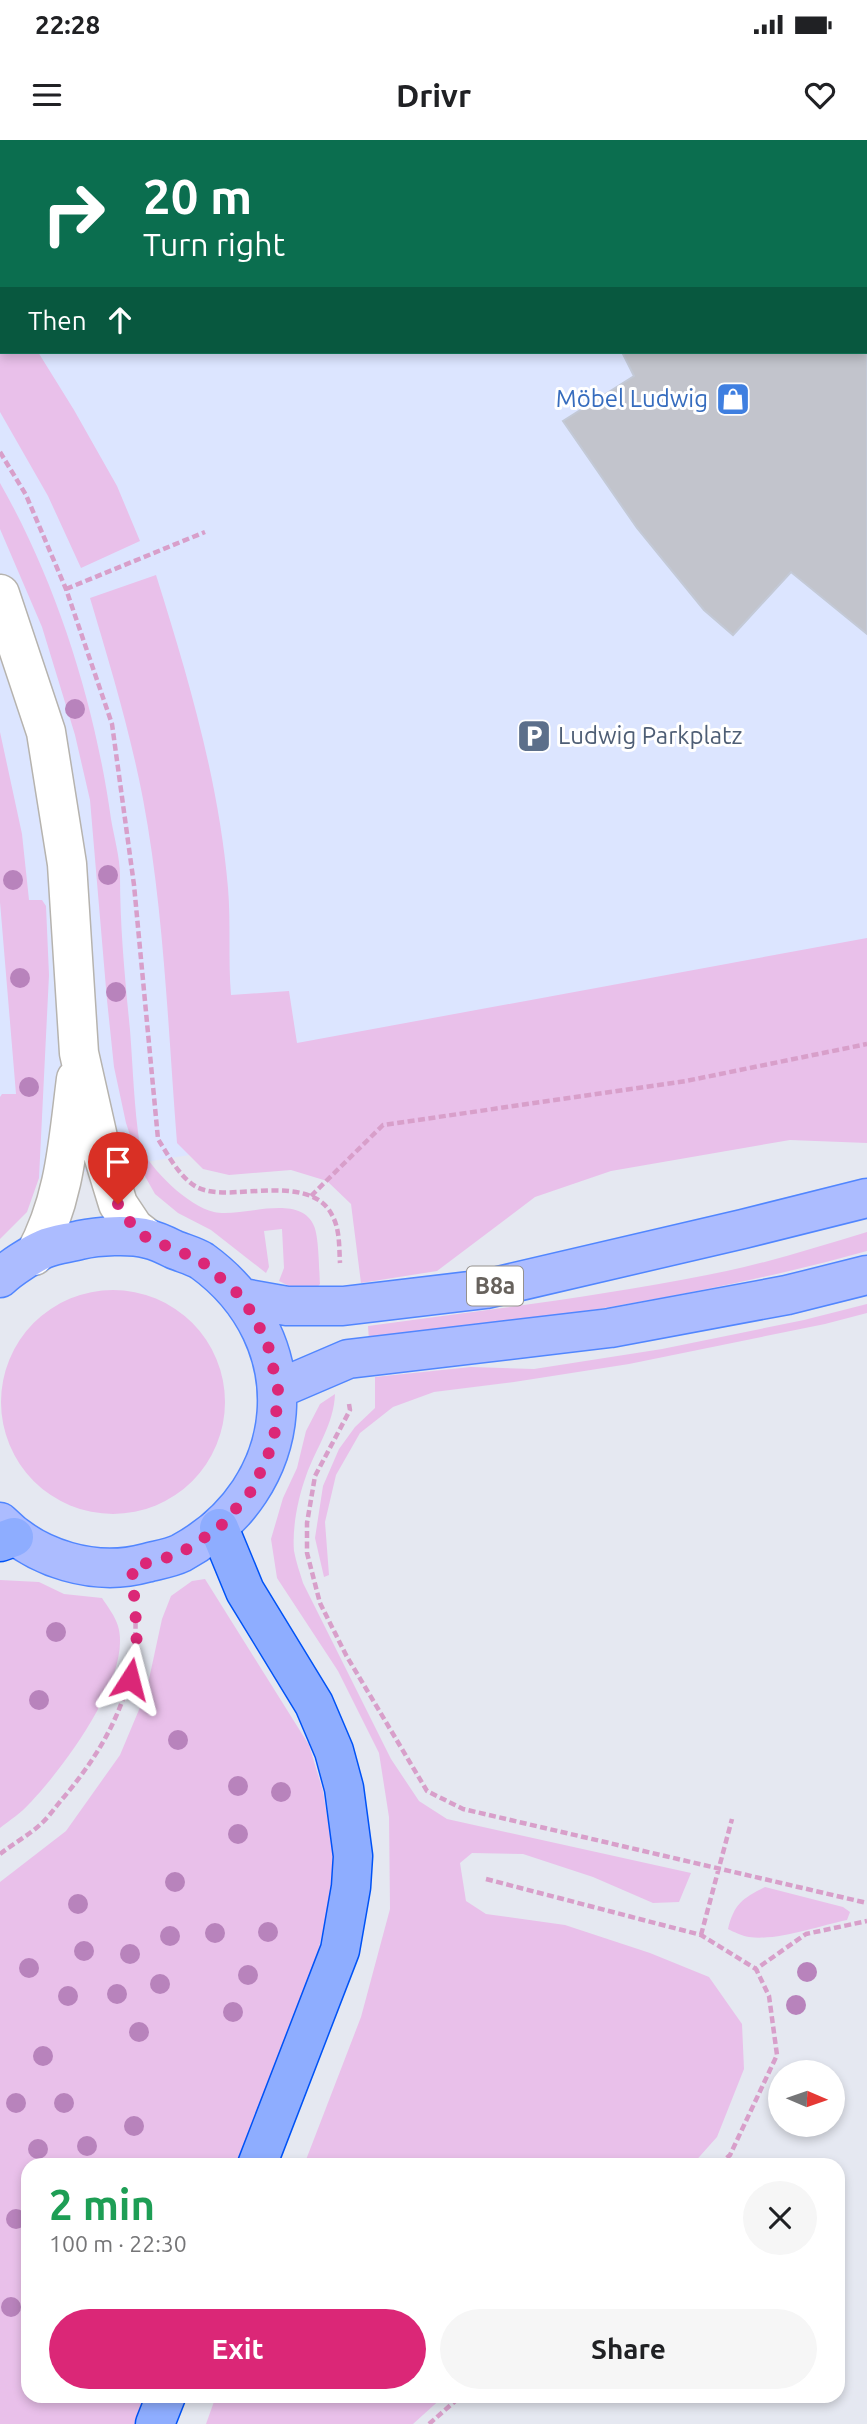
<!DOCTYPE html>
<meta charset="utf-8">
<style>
:root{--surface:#fff;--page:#f6f6f6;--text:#202124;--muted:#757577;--accent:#db2777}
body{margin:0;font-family:Ubuntu,sans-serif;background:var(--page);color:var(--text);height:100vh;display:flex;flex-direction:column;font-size:26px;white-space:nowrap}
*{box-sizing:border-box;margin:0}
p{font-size:23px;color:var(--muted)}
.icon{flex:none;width:38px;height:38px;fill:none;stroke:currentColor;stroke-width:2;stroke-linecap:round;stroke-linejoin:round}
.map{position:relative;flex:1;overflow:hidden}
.panel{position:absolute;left:21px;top:2018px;width:824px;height:245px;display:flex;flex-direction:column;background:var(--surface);border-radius:21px;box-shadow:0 4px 10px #0003}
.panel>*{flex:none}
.banner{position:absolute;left:0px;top:0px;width:868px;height:214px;box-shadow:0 4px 10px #0003;background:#0b6e4f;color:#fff;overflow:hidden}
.needle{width:46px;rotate:92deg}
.tools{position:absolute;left:768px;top:1920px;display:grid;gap:14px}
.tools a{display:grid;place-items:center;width:77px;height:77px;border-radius:50%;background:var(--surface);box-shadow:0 4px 10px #0003;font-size:35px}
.pin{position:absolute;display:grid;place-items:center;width:60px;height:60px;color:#fff;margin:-72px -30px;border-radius:50% 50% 50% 0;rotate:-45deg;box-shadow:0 0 7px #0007}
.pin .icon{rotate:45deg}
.me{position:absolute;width:77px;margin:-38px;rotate:9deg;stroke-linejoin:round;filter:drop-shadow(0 0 5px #0008)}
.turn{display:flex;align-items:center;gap:24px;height:147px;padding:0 28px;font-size:32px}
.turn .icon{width:91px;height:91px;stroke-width:2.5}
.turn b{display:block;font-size:49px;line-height:60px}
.then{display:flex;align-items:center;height:66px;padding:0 28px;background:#0003;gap:14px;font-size:26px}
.round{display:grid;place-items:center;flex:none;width:74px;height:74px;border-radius:37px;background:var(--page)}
.head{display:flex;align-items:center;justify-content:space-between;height:119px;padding:0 28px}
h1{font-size:42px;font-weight:700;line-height:52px;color:#1e9e55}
.cta{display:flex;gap:14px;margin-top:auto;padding:14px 28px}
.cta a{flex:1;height:80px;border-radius:42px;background:var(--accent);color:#fff;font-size:28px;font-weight:700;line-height:80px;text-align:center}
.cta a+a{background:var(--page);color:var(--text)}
.status{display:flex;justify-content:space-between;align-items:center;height:49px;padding:0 35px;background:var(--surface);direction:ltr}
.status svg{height:19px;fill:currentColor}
header{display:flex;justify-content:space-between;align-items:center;height:91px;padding:0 28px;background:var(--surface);font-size:32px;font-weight:700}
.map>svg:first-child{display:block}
</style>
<div class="status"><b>22:28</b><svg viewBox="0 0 49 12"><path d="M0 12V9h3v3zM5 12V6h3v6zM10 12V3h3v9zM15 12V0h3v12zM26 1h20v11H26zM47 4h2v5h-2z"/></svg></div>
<header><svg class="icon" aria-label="menu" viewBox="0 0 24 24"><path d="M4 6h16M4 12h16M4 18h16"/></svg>Drivr<svg class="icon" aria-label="heart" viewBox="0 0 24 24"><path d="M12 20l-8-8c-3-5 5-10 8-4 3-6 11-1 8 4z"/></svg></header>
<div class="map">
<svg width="867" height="2284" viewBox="0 0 867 2284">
<rect width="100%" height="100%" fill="#e5e8f1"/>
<!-- commercial -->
<path fill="#dce5ff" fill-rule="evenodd" d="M0,0H867V873L303,997L0,1045ZM2,2H866V212H2Z"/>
<!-- green -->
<path fill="#e9c0ea" d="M0,157L2,212H38L74,270L117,346L140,401L81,428L48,356L0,272Z
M0,343C57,443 95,564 111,679C114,697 120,717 120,736C120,787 125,839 130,890C133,928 134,968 140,1006C151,1030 188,1066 214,1072C242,1078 300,1052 314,1086C319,1097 319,1130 320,1144L314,1151L289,1146L279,1141L284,1128L282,1089L264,1091L269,1127L266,1133L211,1090L178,1073L155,1054L142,1031L126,983L114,927L107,860L90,660L75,595L42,487L0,389Z
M156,435C188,537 219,641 228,748C231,783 228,819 231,855L289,851L297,903L867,798V1003L790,1000L611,1031L535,1057L437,1131L361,1143L351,1064L327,1041L291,1030L229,1035L203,1029L177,1003C168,889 164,770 143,659C130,591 110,525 90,458Z
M0,592L22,694L29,760H42L46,766L49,835L39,1038L27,1072L0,1099V957L2,954H16L0,762Z
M867,1092V1111C705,1156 536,1181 369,1201L368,1186C481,1171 595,1157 707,1135C761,1125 814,1108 867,1092Z
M1 1262a112 112 0 1 1 224 0a112 112 0 1 1-224 0Z
M867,1164V1173L825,1184L629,1224L514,1242L434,1252L393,1267L360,1293L336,1335L325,1382L329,1435L324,1437L315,1398L323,1346L339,1309L355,1287L375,1268V1237L471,1227L534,1229L662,1209L804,1180Z
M335,1254C334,1284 316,1308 306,1336C298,1358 292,1388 294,1411C296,1422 300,1433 303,1443L391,1619L419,1661L447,1679L691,1733L679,1762L653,1763L593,1737L523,1714L472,1713L460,1723L466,1761L486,1774L565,1785L650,1813L709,1837L742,1884L744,1929L717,1997L692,2025H304L361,1877L390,1769L389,1677L379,1613L338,1531L277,1438L271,1399L283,1358L297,1328L306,1291L320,1264Z
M205,1439L309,1605L323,1651L333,1713L331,1755L315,1825L237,2025H28V2256H148L137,2284H0V1742L66,1691L120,1615L146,1553L162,1479L171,1456L192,1441Z
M0,1440L39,1442L64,1454L102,1458C108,1467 115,1476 118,1486C133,1536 62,1630 29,1664C21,1673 10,1680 0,1688Z
M765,1747L843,1767L850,1772L847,1780C818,1786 778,1801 749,1797C742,1796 734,1792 728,1789C734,1764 743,1758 765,1747Z
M216,2256H444L413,2284H206Z"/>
<!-- building -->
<path fill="#c2c4cc" stroke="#c3c9d6" stroke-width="2" d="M543,0H867V494L791,432L733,495L704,470L637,388L563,281L634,236L622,212H866V2H543Z"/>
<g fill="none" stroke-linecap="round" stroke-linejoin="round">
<!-- minor casing -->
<g stroke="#b6b3ae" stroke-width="41">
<path id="minor" d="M0,454L46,592L67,724L79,913L99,1002L118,1064L134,1088L147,1098
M34,1116C65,1060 68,1002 76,939"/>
</g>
<!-- major casing -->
<g stroke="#5186fe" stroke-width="41">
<path id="major" d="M0,1138C9,1129 32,1114 44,1109C55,1104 69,1103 80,1100C98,1096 130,1094 148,1099C157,1101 165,1105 173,1109C182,1113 194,1116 202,1121C311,1200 299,1349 181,1413C171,1418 157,1420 146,1423C95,1437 36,1419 0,1382
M243,1158L287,1166H343L486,1149L743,1089L867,1058
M278,1249L348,1219L610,1188L787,1155L867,1135"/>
</g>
<!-- highway casing -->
<g stroke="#0053f6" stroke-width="41">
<path id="highway" d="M219,1388L245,1451L314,1564L334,1611L344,1648L353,1716L351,1747L340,1810L257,2025
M0,1402L14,1397
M155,2284L166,2256"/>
</g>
<!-- path -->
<path stroke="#d89fca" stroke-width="4.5" stroke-dasharray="7 3.5" stroke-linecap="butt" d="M0,312L26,355L66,449L112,584L134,745L158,999C168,1015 179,1036 195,1046C206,1053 225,1053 238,1052C267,1051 316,1043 332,1075C340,1089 339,1107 340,1123
M66,449L205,392
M311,1056L383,985L686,941L867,904
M349,1264L350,1270L315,1336L307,1383V1413L320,1463L346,1515L427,1651L463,1669L867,1763
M0,1714C14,1703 31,1694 43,1682C51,1674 57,1665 64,1657C110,1602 140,1543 135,1470
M486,1739L701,1795L756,1829
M701,1795L732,1679
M719,2025L730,2015L777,1915L769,1856L756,1829L806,1794L867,1781
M429,2284L461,2256"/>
<!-- minor -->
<use href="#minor" stroke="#fff" stroke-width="38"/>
<!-- major -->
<use href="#major" stroke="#acbcff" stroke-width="38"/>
<!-- highway -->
<use href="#highway" stroke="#8eadff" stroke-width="38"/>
</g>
<!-- trees -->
<g fill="#b883bc">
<circle cx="75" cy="569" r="10"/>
<circle cx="108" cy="735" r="10"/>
<circle cx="13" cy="740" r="10"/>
<circle cx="20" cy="838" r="10"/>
<circle cx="116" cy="852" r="10"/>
<circle cx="29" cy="947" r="10"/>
<circle cx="56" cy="1492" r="10"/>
<circle cx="39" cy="1560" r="10"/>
<circle cx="178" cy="1600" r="10"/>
<circle cx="238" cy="1646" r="10"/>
<circle cx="281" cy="1652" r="10"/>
<circle cx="238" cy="1694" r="10"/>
<circle cx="175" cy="1742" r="10"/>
<circle cx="78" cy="1764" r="10"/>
<circle cx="268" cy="1792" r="10"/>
<circle cx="215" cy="1793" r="10"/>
<circle cx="170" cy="1796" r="10"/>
<circle cx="84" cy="1811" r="10"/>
<circle cx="130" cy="1814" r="10"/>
<circle cx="29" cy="1828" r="10"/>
<circle cx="807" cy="1832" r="10"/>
<circle cx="248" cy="1835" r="10"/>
<circle cx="160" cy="1844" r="10"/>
<circle cx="117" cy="1854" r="10"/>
<circle cx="68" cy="1856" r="10"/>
<circle cx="796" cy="1865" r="10"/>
<circle cx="233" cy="1872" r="10"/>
<circle cx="139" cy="1892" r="10"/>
<circle cx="43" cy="1916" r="10"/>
<circle cx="16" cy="1963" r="10"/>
<circle cx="64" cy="1963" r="10"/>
<circle cx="134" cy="1986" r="10"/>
<circle cx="87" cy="2006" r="10"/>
<circle cx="38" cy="2009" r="10"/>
<circle cx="16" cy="2079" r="10"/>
<circle cx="11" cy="2167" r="10"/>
</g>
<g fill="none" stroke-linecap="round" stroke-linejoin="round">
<!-- route -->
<path stroke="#db2777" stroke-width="12" stroke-dasharray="0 21.6" d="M118,1064L134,1088L147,1098L200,1120L243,1158L267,1201L278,1249L274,1301L253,1349L219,1388L179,1414L132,1427L137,1496L130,1539"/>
</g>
<!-- icons -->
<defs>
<g id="shop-square" transform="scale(1.75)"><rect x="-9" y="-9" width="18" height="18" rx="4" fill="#3f7fe0" stroke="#fff"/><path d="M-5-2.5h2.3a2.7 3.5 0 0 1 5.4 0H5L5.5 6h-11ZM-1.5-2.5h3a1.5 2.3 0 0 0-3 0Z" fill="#fff"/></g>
<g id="parking-square" transform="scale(1.75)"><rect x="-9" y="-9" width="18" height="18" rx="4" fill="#5c6f8a" stroke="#fff"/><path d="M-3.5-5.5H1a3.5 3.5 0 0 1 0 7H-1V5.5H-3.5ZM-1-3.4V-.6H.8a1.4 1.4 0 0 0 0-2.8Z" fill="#fff"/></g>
</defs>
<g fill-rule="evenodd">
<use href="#shop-square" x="733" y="259"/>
<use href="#parking-square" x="534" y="596"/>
</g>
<g text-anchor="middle" stroke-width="6" stroke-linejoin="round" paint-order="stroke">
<!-- shield labels -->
<rect fill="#fff" stroke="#95918e" stroke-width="2" x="467" y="1126.5" width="56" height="39" rx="5"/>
<g font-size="23" font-weight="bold" fill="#67625d">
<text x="495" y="1154">B8a</text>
</g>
<!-- shop labels -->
<g font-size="24" fill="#366cbe" stroke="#fff" text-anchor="end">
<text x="708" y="267">Möbel Ludwig</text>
</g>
<!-- service labels -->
<g font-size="24" fill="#4e5e75" stroke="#fff" text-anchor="start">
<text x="558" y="604">Ludwig Parkplatz</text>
</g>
</g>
</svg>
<div class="tools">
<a><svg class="needle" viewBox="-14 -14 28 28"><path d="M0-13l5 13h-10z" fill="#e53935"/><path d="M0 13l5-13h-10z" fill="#757577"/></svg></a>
</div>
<div class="pin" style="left:118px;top:1064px;background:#d93025"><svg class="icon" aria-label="arrive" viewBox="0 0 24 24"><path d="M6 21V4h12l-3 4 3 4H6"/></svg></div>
<svg class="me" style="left:130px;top:1539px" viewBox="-20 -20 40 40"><path d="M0-17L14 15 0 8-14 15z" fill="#db2777" stroke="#fff" stroke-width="4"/></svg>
<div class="banner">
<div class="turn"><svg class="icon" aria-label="right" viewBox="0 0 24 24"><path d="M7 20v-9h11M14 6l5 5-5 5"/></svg><div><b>20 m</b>Turn right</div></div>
<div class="then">Then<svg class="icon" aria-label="ahead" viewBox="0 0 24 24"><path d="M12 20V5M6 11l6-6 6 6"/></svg></div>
</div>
<section class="panel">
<div class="head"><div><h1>2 min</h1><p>100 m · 22:30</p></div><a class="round"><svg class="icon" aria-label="close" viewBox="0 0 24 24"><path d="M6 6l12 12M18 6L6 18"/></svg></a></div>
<div class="cta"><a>Exit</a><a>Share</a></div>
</section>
</div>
